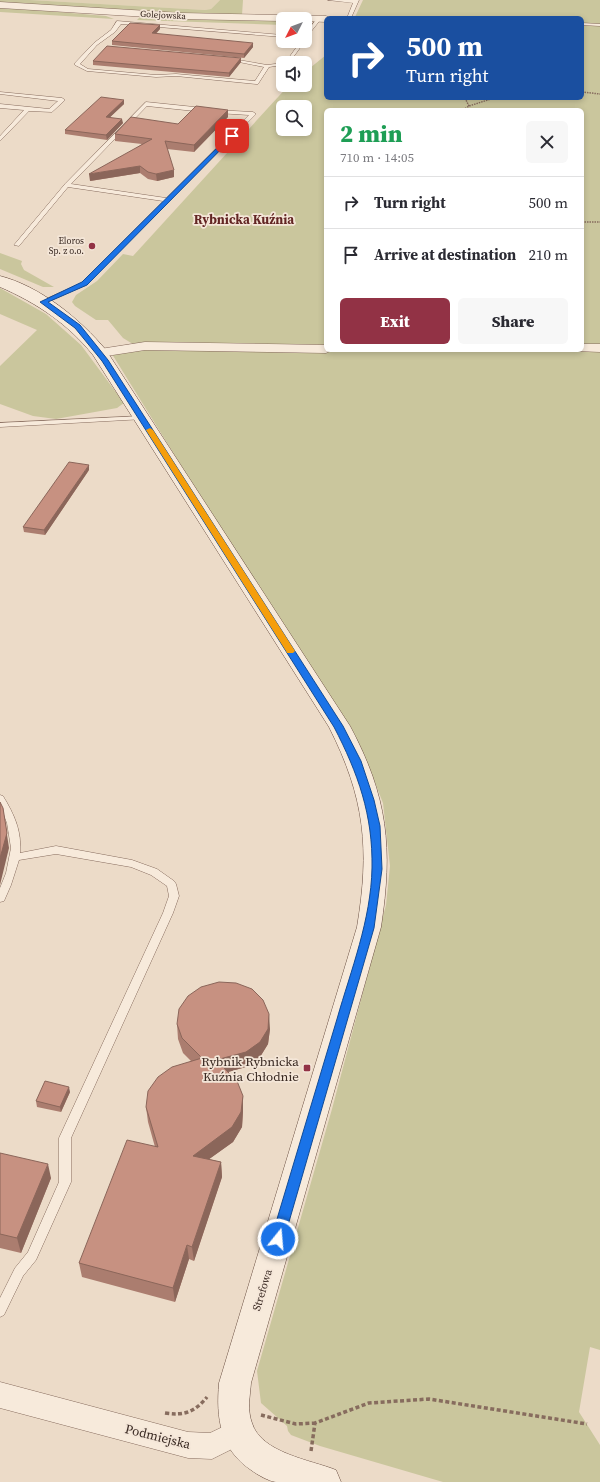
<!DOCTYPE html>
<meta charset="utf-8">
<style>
:root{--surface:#fff;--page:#f7f7f7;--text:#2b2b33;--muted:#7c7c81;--line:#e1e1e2;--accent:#923245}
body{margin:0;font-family:"Source Serif 4",serif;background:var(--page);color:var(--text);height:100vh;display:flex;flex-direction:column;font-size:15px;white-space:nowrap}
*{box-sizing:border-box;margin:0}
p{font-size:13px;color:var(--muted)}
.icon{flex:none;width:22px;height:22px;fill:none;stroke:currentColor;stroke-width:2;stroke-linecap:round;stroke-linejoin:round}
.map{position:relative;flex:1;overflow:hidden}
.side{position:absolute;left:324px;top:108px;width:260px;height:244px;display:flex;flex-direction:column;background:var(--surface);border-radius:6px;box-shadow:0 2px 6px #0003}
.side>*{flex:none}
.top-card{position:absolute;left:324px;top:16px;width:260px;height:84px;border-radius:6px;box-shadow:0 2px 6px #0003;background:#1a4fa0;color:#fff;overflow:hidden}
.needle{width:26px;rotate:228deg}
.fabs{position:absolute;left:276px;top:12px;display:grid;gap:8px}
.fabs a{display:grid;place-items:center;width:36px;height:36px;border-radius:6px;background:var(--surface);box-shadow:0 2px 6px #0003;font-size:20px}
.pin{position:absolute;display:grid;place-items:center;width:34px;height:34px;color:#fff;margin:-17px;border-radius:8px;box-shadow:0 2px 6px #0006}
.me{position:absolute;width:44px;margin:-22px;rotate:17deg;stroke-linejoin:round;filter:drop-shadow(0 0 3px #0008)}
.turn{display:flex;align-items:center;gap:14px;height:84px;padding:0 16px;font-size:18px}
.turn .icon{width:52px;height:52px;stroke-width:2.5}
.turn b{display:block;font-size:28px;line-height:34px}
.round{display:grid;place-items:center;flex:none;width:42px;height:42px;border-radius:6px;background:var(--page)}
.overview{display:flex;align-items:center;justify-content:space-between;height:68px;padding:0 16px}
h1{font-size:24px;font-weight:800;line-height:30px;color:#1e9e55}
.button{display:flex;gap:8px;margin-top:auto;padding:8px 16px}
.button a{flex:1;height:46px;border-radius:6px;background:var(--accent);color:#fff;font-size:16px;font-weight:800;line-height:46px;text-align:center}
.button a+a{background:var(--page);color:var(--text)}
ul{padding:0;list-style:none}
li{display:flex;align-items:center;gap:12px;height:52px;padding:0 16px;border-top:1px solid var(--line)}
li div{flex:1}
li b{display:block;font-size:15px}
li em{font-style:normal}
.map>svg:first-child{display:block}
</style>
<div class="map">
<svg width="600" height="1482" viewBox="0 0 600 1482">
<rect width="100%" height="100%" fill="#ecdbc8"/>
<!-- farmland -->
<path fill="#e1d2b6" d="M30,0H220L211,9L205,10Z"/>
<!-- green -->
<path fill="#cac69d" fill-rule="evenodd" d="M0,0H30L205,10L211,9L220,0H243L242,15L184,14L0,3Z
M363,0H600V24H582V18L355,17Z
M0,7L106,16L114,19L0,12Z
M141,16L283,21V25L137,20Z
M582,25L600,26V1350L590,1347L579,1412L600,1445V1482H443L320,1446L291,1435L288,1431L287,1426L261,1403L257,1371L332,1109L386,905L390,866L383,803L366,760L327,692L177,459L112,354L141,349L123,338L108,320H96L75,306L72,302L76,295L97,281L123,254L133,256L289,85H305V72L326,55V98H582ZM283,107H305V129H283ZM326,110H582V350H553V352L524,350H326Z
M0,253L22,261L21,264L24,270L54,287H43L0,269Z
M0,288L46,314L81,345L124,403L117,408L56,419L33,416L0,404V366L37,330L0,314Z"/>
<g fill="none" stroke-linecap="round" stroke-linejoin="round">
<!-- lane casing -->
<g stroke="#876c5e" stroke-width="1">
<path id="lane" d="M328,0H359L351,18H347L353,3Z
M317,18L321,19L305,39V35Z
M117,21L282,35L283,37L121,24L115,32L97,45L80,64L88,69L156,75L176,74L255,81L264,67L229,60H227V58L267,65L283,63H285L301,41H305L289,63H283V65L269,67L258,84H256L176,76L156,77L87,71L75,65V63L94,43L111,30Z
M582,23L600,24V26L582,25Z
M0,92L62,98L65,100L52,112L29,111L0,141V136L24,110L0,108V104L49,109L58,101L0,94Z
M146,102L204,108L207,110L204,112L147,106L71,184L166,198L249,115L217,113L215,112V110L253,112L256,114L86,285L45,303H41V301L82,283L163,201L68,187L19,246L14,245L65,184Z
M142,416L144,417V419L0,427V423Z
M0,795L3,796C14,814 22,831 20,853L56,846L132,860L157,869L174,881L176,884L179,896L173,913L71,1138V1182L36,1260L23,1276L4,1315L0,1317V1298L15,1268L28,1252L59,1182V1138L163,913L169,896L167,886L151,875L131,867L56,854L19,860L11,885L4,901L0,902V888L6,873L11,848L7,823L0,806Z"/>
</g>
<!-- street casing -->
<g stroke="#876c5e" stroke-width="1">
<path id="street" d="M0,2L181,13L326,16L330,18H326V22L305,21V19H283V21L181,19L0,8Z
M145,342L326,345V350H332L326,353L145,350L100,357L95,356L93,353L95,350L100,349Z
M582,344H600V352L577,351L582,350Z
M0,1382L188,1432L210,1433L237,1420L246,1424L250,1433L246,1442L212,1459L188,1458L0,1408Z"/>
</g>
<!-- secondary casing -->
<g stroke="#694e41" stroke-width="1">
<path id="secondary" d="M0,276C40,286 80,319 106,350L350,726C388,797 393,848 381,927L251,1383C250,1396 247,1410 252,1423C261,1453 311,1460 336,1470L341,1482C319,1482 297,1482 276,1482C268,1481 258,1475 251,1470C220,1449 216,1418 219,1383L357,927C370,849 365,798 329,727L93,355C68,324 37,303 0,287Z"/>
</g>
<!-- path-far1 -->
<path stroke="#876c5e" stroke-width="1.5" stroke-dasharray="1.5 1" stroke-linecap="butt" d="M582,92L600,94
M465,98L469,106
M463,110L469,106L494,98
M582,222H600"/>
<!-- path -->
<path stroke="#876c5e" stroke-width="3.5" stroke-dasharray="4 2.5" stroke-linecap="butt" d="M165,1413C184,1416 195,1412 207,1397
M261,1415L296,1424L315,1423
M311,1451L315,1423L369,1403L429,1399L587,1424"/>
<!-- lane -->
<use href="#lane" fill="#f7eadb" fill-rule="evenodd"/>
<!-- street -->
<use href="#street" fill="#f7eadb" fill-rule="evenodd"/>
<!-- secondary -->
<use href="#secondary" fill="#f7eadb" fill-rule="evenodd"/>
</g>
<!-- wall -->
<path fill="#ab7d6f" d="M160,29L156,34L253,47L244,58L112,45V41Z
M241,58V62L229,77L93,65V61Z
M124,100V104L110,117L123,123L107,140L65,134V130Z
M228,117L194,152L167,149L174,177L157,181L148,179L140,173L90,181L142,144L115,141V134L178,124Z
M89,470L45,535L24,532L23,527Z
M177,1024L270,1029L268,1044L260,1057L246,1067L228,1072L243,1111L242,1127L233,1142L209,1159L221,1162L222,1177L194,1261L189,1259L175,1302L82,1277L79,1263L155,1147L148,1122L146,1107L191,1061L183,1053L178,1039Z
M70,1092L61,1112L37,1107L36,1101Z
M0,1153L51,1178L21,1253L0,1248Z"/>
<!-- shaded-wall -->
<path fill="#8b665a" d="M160,25V29L152,37V33Z
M253,43V47L244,58V54Z
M241,58V62L229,77V73Z
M124,100V104L106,121V117Z
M228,110V117L194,152V145Z
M122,119L123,123L107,140L106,135Z
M140,166V173L90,181L89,174Z
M174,170V177L157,181L156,174Z
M89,465V470L45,535L44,530Z
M3,808L9,848L0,885V858Z
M269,1014L270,1029L268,1044L260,1057L246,1067L217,1075L216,1060Z
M69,1087L70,1092L61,1112L60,1107Z
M243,1096V1111L242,1127L233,1142L194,1170L193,1156Z
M221,1162L222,1177L194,1261L192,1247Z
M48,1164L51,1178L21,1253L17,1238Z
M187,1245L189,1259L175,1302L173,1288Z"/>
<!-- building -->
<path fill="#c79181" stroke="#8b665a" d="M130,23L160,25L152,33L253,43L244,54L112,41Z
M107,46L241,58L229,73L93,61Z
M101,97L124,100L106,117L122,119L106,135L65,130Z
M196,106L228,110L194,145L165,141L174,170L156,174L148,172L140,166L89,174L152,139L115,134L131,117L178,124Z
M69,462L89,465L44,530L23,527Z
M0,802L3,808L7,833L0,858Z
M219,982L236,983L252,989L263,1000L269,1014L268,1029L260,1042L246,1052L216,1060L237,1081L243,1096L241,1112L232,1127L193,1156L221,1162L192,1247L187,1245L173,1288L79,1263L127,1140L158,1147L146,1107L148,1091L158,1077L172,1067L202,1058L182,1038L177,1024L179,1009L188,996L201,987Z
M45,1081L69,1087L60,1107L36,1101Z
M0,1153L48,1164L17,1238L0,1234Z"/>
<!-- route -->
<path fill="#1a73e8" stroke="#114b97" d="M230,135L234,136L87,285L48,302L80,325L108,360L343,726L361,761L374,800L380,826L382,869L374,928L284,1239L282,1243L278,1245L273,1243L271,1239C293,1166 315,1092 337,1019C351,970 371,920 372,868C373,815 358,773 334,727L102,361L75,328L40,302L82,282Z"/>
<!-- slow -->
<path fill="#f59e0b" d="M150,428L153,430L295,651L293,653H287L286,651L146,430Z"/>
<!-- markers -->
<g fill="#923245" stroke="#f4e6d8" stroke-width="1.5">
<circle cx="92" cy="246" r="4"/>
<rect x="303" y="1064" width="8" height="8" rx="2"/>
</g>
<g text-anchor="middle" stroke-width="3.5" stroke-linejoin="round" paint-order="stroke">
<!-- far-street labels -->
<g font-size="9" fill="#382821" stroke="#f4e6d8">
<text transform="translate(163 15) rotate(3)" y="3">Golejowska</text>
</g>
<!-- far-poi labels -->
<g font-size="9" fill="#382821" stroke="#f4e6d8" text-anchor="end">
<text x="84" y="244">Eloros<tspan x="84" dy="10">Sp. z o.o.</tspan></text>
</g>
<!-- street labels -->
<g font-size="11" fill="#382821" stroke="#f4e6d8">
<text transform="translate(262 1290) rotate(-73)" y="4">Strefowa</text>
</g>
<!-- far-district labels -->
<g font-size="13" font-weight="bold" fill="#622523" stroke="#f4e6d8">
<text x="244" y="224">Rybnicka Kuźnia</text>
</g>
<!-- near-poi labels -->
<g font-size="13" fill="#382821" stroke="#f4e6d8" text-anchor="end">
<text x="299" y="1066">Rybnik Rybnicka<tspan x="299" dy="15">Kuźnia Chłodnie</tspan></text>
</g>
<!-- near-street labels -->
<g font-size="13" fill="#382821" stroke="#f4e6d8">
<text transform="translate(158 1436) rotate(14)" y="5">Podmiejska</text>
</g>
</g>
</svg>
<div class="fabs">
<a><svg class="needle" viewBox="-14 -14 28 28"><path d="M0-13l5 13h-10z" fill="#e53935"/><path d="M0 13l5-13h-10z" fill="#7c7c81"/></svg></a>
<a><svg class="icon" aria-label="sound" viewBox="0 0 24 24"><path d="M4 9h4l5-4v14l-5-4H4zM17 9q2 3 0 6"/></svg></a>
<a><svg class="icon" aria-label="search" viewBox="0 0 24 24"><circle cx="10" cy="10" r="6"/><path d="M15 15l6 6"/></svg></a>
</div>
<div class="pin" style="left:232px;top:136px;background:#d93025"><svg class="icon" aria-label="arrive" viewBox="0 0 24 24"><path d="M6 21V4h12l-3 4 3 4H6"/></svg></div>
<svg class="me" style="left:278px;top:1239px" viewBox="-20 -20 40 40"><circle r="17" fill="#1a73e8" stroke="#fff" stroke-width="3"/><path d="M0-11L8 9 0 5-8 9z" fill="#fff"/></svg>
<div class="top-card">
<div class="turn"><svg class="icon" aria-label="right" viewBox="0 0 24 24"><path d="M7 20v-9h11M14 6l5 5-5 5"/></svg><div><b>500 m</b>Turn right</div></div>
</div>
<section class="side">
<div class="overview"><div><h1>2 min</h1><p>710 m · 14:05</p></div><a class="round"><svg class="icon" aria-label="close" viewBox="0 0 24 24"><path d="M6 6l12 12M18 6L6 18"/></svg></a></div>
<ul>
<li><svg class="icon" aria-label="right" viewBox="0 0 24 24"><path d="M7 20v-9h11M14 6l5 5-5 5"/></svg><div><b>Turn right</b></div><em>500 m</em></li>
<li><svg class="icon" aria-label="arrive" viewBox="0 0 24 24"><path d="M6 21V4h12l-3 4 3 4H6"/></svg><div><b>Arrive at destination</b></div><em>210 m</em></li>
</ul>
<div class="button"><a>Exit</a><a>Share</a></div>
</section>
</div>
